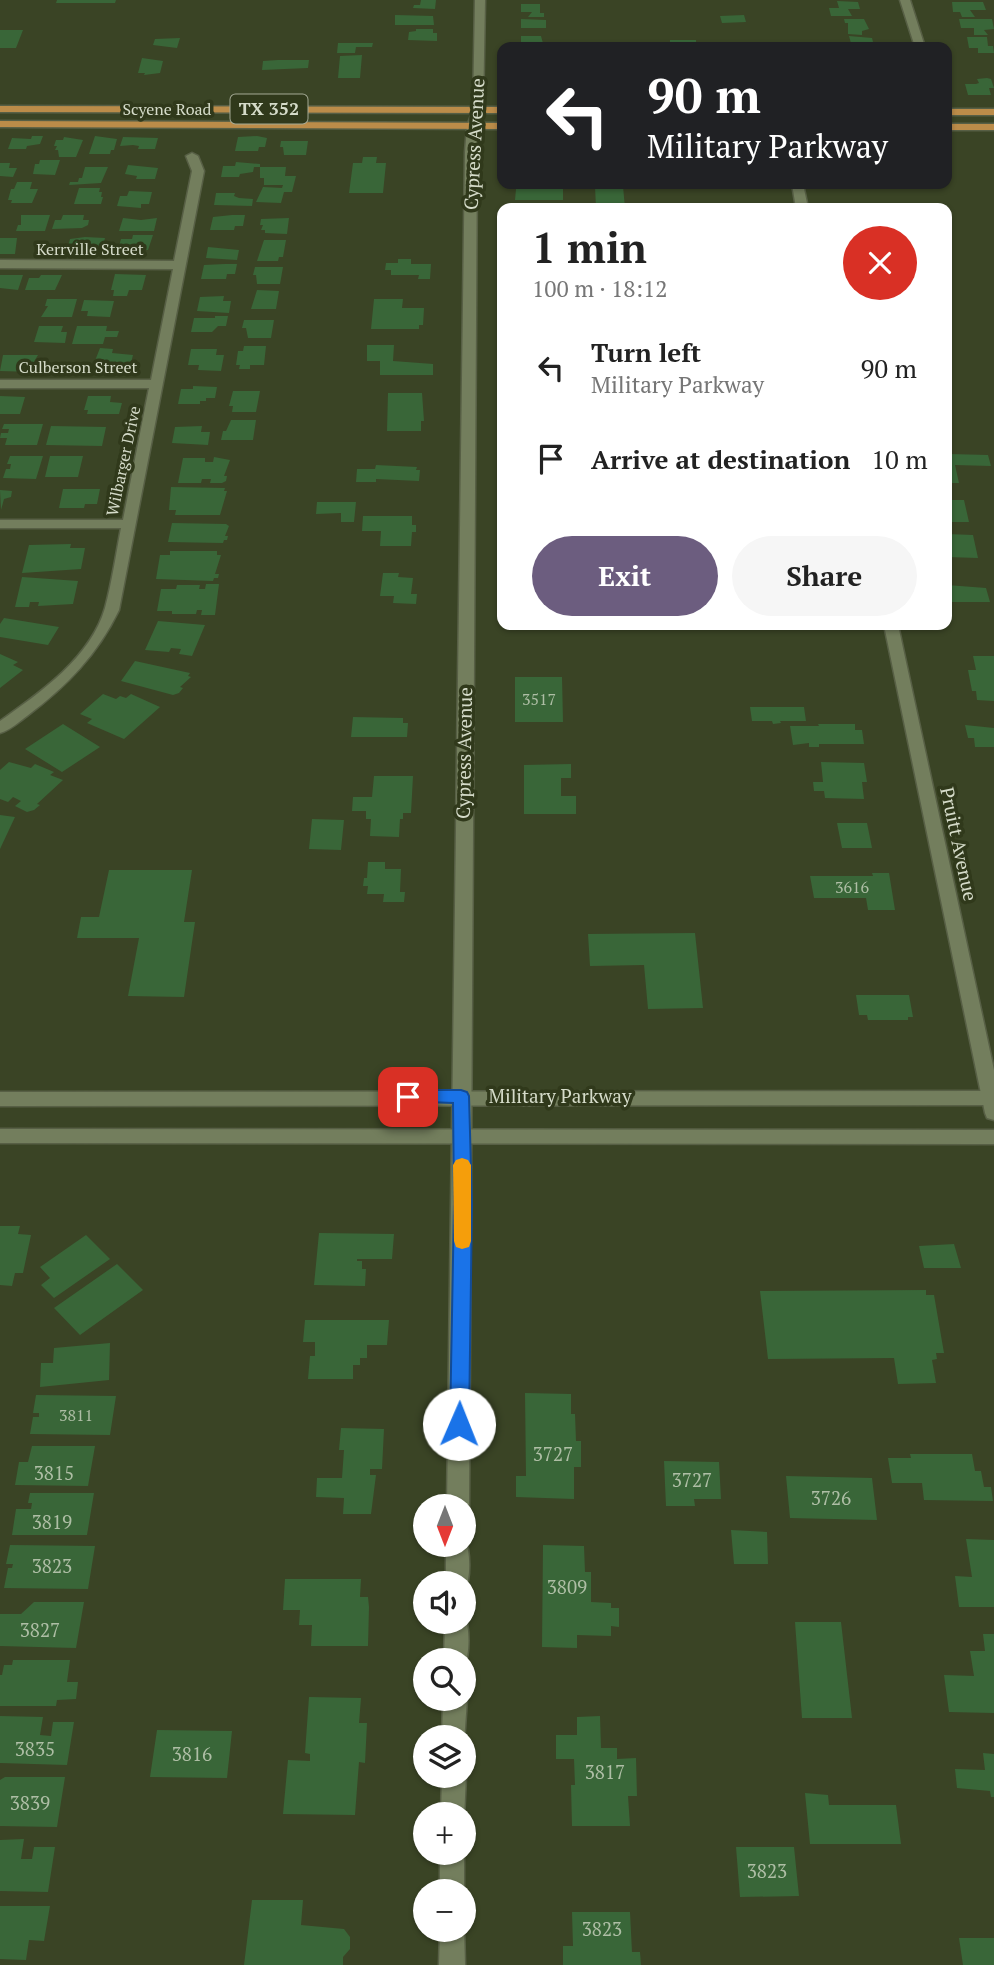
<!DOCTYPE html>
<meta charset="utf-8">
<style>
:root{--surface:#fff;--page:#f6f6f6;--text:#222;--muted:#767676;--accent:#6c5d7f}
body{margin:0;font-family:"PT Serif",serif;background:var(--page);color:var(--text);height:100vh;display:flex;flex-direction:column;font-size:26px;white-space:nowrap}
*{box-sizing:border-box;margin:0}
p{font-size:23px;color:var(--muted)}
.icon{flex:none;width:38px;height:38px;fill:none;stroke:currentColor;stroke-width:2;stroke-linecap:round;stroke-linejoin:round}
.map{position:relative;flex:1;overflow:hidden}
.panel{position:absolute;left:497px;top:203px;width:455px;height:427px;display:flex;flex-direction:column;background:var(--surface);border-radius:14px;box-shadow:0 2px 5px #0004}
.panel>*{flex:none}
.banner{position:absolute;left:497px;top:42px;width:455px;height:147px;border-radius:14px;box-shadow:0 2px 5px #0004;background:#202124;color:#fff;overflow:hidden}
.needle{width:46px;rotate:180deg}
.buttons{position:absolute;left:413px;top:1494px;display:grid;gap:14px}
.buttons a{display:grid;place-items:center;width:63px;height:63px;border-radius:50%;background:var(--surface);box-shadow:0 2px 5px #0004;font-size:35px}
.pin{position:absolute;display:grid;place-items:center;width:60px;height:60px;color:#fff;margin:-30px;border-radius:14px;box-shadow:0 4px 10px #0006}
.me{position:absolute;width:77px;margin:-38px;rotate:1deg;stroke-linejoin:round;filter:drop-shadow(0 0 5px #0008)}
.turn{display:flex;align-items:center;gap:24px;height:147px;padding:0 35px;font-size:32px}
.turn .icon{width:91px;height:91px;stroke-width:2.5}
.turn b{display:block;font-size:49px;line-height:60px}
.round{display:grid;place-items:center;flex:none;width:74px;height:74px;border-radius:37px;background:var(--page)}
.summary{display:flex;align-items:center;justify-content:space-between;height:119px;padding:0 35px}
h1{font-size:42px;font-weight:700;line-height:52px}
.primary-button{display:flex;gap:14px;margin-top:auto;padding:14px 35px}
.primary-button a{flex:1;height:80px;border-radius:42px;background:var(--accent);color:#fff;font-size:28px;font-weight:700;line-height:80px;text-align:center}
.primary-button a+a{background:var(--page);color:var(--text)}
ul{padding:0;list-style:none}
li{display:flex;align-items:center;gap:21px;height:91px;padding:0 35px}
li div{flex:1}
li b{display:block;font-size:26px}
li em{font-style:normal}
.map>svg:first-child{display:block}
</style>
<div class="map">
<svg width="994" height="1965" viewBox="0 0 994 1965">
<rect width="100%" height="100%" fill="#3a4425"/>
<!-- building -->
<path fill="#396638" d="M57,0H116L115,3H56Z
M421,0H436L435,9L413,8L414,5H420Z
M837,1L858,2L860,9H848L852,16H831L829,8H839Z
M952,2H983L986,10H970L975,17H962L960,12H953Z
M521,4H540V13H544V17H528L532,12H521Z
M395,15L433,16L434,25H395Z
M744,15L746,22L722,23L720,16Z
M521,19L546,20V28H521Z
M844,19H864L869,29L862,31V35L848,34V23H845Z
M959,19H992L994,29L984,30L988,35H974V28H961Z
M416,29H433V33H437V41L408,40L409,32L416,31Z
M0,30H23L16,48H0Z
M521,36H541L544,47L521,45Z
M849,36L872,38L874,46L852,47Z
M967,37H987L988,46H993L994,53H978V48H969Z
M180,38L177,48L153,45L155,39Z
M670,40H696V47L670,44Z
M338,43H373L372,47H356L355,53H337Z
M362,55L360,78H338L340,56Z
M142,58L163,61L160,73L144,75L145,73H138Z
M278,60H309L308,68L262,70L263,61Z
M987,78L991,79L994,88H989L991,95H968L965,84H976L979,83L977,79Z
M32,136H43L40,144L27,146L26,149H8L12,138L31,139Z
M95,136L117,139L114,150H111L110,154H89Z
M257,136L267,138L265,147H259L258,151H235L238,137Z
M64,137L83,140L76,157H59L58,150H55L57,146H54L56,140H63Z
M123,137L158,138L155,149H138L139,146L133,145L120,146Z
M281,141H308L306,155H284L283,147H280Z
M363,157H377L376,163H386L383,193H349L353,163H362Z
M40,160H60L55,175L33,174L35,164H39Z
M236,162L260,164V167H254L253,172L240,174L239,177H221L223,166H235Z
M0,163H10L9,168H17L13,177L0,176Z
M128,165L158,168L155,179H136L137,176L125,174Z
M85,167H108L101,183L69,185L70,182H78L79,178H82Z
M260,167H286L285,176H296L292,192H284L281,203L256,202L263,187L282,188L283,185H264V178H260Z
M17,182H32L30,189H38L32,203H11L12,200H8L11,189H14Z
M903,184H940L942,188L903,187Z
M524,186H563V200H515L516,189H524Z
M595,186H623L625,208H596Z
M79,188H100L99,192H102L101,197H103L101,204H74Z
M129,191L152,192L149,204H141V208L117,206L120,196H127Z
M216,193H235L234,196L239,198L253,199L252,206L214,205Z
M21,215H50L45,231H16L18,225H21Z
M63,215H84L83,220H89L88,225L82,228L52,229L55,220H61Z
M232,215H245L243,226H235L234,230H210L213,217Z
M123,218L141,220L157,218L154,231H119Z
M289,218L287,234L265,233V230H261L263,225H260L261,219Z
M133,235H153L148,250H118L121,239H132Z
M85,237L105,238L101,253H66L70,239Z
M0,238H17L15,254H0Z
M264,240H286L283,257H279L278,261H257Z
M208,247L239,250L237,260L206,258Z
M398,259H411V264H431L430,279H418L419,275H391V270H385L386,263H398Z
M225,264H237L235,274H227L226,279H201L204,265Z
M255,267H283L280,284H257L256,275H253Z
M115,274L146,275L142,290H129L127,296H113L114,290H111Z
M0,275H23L18,290L0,288Z
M41,275H62L55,290H25L29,278H39Z
M257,290L279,291L276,309H251Z
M224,296L223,301H231L229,313L197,311L200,297Z
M47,299H77L72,317H41L48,306H45Z
M374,299H403L402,308H424L423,325H419V329H371Z
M84,300L114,301L110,317L87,316L88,311H81Z
M215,316H228L226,326H218L212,332H191L194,318H215Z
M244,320H274L271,338H248L246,328H242Z
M39,326H63L61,332H67L65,343L34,342Z
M77,326H107L106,331H119L117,337H105L103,344H72Z
M367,345H394L393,361L433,364V375H380V361H367Z
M244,346H266L264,365H250V369H239L240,365H236L238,351H243Z
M100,348L113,349L112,353L133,355L129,371H91Z
M191,349H217L216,355H224L221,371L198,370L199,365H188Z
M3,355H38L32,365H35L34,372L0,371Z
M193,386L217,387L215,398H206V401H200V404H178L181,389H193Z
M233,391H260L256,412H232L233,406H229Z
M388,393H422L424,421H421V431H387Z
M0,396L25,397L20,414H0Z
M88,396H111L110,402L122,403L119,414H87L88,410H84Z
M231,420H256L253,440H221L223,431H226Z
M4,424H43L37,445H5L7,438H0L1,433H8L9,429H2Z
M51,426L106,427L102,446L46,445Z
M202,426L201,432H210L208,445L172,443L175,427Z
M949,454L988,455L991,466L955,465L959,483H947V466H951Z
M10,456H43L36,479L3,478L6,469H10L11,464H7Z
M50,456H83L78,477H45Z
M214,457L230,460L224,476H227L226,481L222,483H210L211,479H202L201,483H178L183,458H205V462H213Z
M376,465L417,467L416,470H420L419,481L376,479V482H356L357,469H375Z
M171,487L225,488L224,491H227L220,515H175L176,510H169Z
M63,489H100L97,504H85L84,508H59Z
M0,490L12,491L11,497L4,499L1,510Z
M947,500H964L969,522H947Z
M317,502H356L354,522H341V513L316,514Z
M363,516H412V525H416V532H412L411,546H380L381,531H362Z
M172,523L226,524L229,526L225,536H228L227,540H224L223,543L168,542Z
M947,534L973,535L978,558L947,557Z
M71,544L70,548H85L81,569L22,573L29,545Z
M170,551H217V555H221L215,574H219L218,578H214L213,581L156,579L160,555H170Z
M383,573H399L398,577L413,578L411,594H417L416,604L393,603L394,596H380Z
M22,577L78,581L73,604L38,606L39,602H30L29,607H15Z
M206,584H219L215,615H201L202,610H197L196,614H172V611H157L161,589H176L177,585H200L199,589H205Z
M947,585L986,588L990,602H947Z
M4,618L59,627L48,645L0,637V624Z
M158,621L205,625L192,656L179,654L181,649L171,648L169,652L145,650Z
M0,654L18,662L13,665L23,670L0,688Z
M973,656H994V701L977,700L976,691H972L968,670H976Z
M135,661L190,673L188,676L191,677L180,687L183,688L179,693L173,695L121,681Z
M515,677H562L563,722H515Z
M103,694L116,699L120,696L126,698L131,694L160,707L124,739L87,723L92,719L80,714Z
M750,707H804L806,721H780L781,723L773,724L772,721H752Z
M353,717L403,718V723H408L407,737H351Z
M63,724L100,747L62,772L25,749Z
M818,724H855V730H862L864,744H819V747H809V743L793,745L790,726H819Z
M965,725L994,728V747H975L974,738H968Z
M9,762L31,768L35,764L54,772L50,775L63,780L37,804L40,805L34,810L27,812L15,806L21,801L13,797L8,802L0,799V770Z
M821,762L864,763L867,782H862L864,799L825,798L824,791H814L813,782H823Z
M571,764V778H561V796H576V814H524V765Z
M374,776H413L411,813H403V819H400L399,837L370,836L371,819H366V811H352L353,797H372Z
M0,815L15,817L0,849Z
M312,819L344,820L341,850L309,849Z
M837,823H867L872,848H842Z
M368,862H385V869H401L400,892H405L404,902H383L384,894H367L368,886H363L364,878H367Z
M109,870H192L184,922H195L184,997L128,996L139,938H77L81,917H99Z
M872,873H889L895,910H868L866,898H814L810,876H873Z
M695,933L703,1008L648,1009L644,965L590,966L588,934Z
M856,995H909L913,1017H908V1020H868L867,1015H859Z
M0,1226H20L18,1234L31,1235L23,1273H15L12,1286L0,1285Z
M319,1233L394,1234L392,1259H357V1261H362V1269H366L365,1286L314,1285Z
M86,1235L110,1259L54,1298L41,1285L50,1278L40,1267Z
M954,1244L961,1268H924L919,1246Z
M117,1264L143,1290L80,1335L54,1308Z
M926,1290V1295H934L944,1353H936L937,1359L932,1360L936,1383L898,1384L894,1358L768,1359L760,1291Z
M305,1320H389L387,1345H367V1358H360V1365H353V1379H308L310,1356H315V1342H303Z
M110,1343L109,1380L40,1387L41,1363H53L54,1348Z
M525,1393L571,1394V1414H575L576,1441H581V1467H574V1499L516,1497V1476H526Z
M36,1395L116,1396L110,1435L30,1434L33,1417H39V1413H33Z
M341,1428L384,1429L382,1469H370V1475H376L371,1514H343L344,1498L316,1497L317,1478H342L344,1450H339Z
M32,1446H95L88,1486L15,1485L19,1462H28Z
M910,1454H972L975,1471H981L984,1487H991L993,1501L924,1500L922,1483H892L888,1458H911Z
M664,1461L719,1462L721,1499H694L695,1506H666Z
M786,1476L872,1478L877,1520L790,1518Z
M30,1493H94L87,1535H12L16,1509H31L32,1503H28Z
M731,1530L767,1532L768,1564H734Z
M966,1539L994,1540V1607H959L955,1576L972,1577Z
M10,1545L95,1546L88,1589L4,1588L8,1568H12L13,1564H6Z
M543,1545L584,1546L585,1572H591V1602L611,1603V1608H619V1627L611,1626V1636L577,1635V1648L542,1647Z
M285,1579H361L360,1597H368L369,1607L368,1646H311L312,1625H299L300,1610H283Z
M34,1602H84L76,1648L0,1646V1614H21Z
M795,1622H841L852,1718H802Z
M983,1634H994V1713L949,1712L944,1675L974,1676L970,1651H985Z
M13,1660H70L67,1682H78L76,1699L57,1700L56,1706H0V1675H2L4,1665H12Z
M309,1697L361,1698L359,1723H367L365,1763L359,1762L355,1815L283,1814L288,1760L310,1761V1754L305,1753Z
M0,1716L43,1717L40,1735L51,1736L53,1722H74L67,1765L0,1763Z
M600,1716L601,1748H617V1759L636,1758L637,1796H628L630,1826H572L571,1785H575L574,1759H556V1735H577V1717Z
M157,1730L232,1731L227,1778L150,1777Z
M983,1753L994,1754V1797H991L990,1791L957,1788L955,1769L985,1770Z
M5,1777H65L57,1827L0,1826V1780Z
M805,1793L828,1795L829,1805H896L901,1844H810Z
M24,1839L21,1859H32L34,1847H55L48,1892L0,1891V1840Z
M736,1847H794L799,1896L740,1897Z
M252,1900H303L301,1925L344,1929L350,1937V1949L343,1957V1965H244Z
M0,1906H50L44,1941L29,1940L26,1960L0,1959Z
M572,1912H630L632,1952H640L641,1965H563V1946H573Z
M959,1938H994V1965H963Z"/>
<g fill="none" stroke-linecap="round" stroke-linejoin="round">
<!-- street casing -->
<g stroke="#575f45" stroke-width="3">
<path id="street" d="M475,0H485L483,110L477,126V152L469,1507L464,1515V1507H447L465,152L467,126L473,110Z
M900,0H910L925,47H915Z
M192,153L198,156L204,171L119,610C97,655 67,686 27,716C19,722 10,730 0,733V721C40,693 91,657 105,608C112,582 116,554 121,528H0V520H123L149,388H0V380H151L173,269L0,268V260L174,261L192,171L186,156Z
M792,184H803L808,208H796Z
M884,625H898L994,1070V1120L987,1118L985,1113Z
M464,1538C471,1550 471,1580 464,1592V1584H446V1545H464Z
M464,1614C470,1627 470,1654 464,1667V1661H444L445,1622H464Z
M464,1693L467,1699L464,1743V1738H442L443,1699H464Z
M464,1771L466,1776L464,1818V1815H441L442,1776H464Z
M464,1852V1893L440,1892V1853Z
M464,1928L465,1965H439L440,1930Z"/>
</g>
<!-- secondary casing -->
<g stroke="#575f45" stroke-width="3">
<path id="secondary" d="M994,1091V1105L0,1106V1092Z
M0,1129L994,1130V1144L0,1143Z"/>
</g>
<!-- primary casing -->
<g stroke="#575f45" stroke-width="3">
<path id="primary" d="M0,106L502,107V113L0,112Z
M947,109H994V115H947Z
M0,121L502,123V129L0,127Z
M947,124H994V130H947Z"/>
</g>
<!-- street -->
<use href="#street" fill="#737e5d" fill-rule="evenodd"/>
<!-- secondary -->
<use href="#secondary" fill="#737e5d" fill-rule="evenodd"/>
<!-- primary -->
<use href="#primary" fill="#bb8c49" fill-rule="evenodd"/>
</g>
<!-- route -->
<path fill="#1a73e8" stroke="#114b97" stroke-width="2" d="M408,1090H461L467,1092L469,1096L472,1204L469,1424L466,1430L459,1432L453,1430L450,1424L454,1204L453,1103L402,1101L400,1097L402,1092Z"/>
<!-- slow -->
<path fill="#f59e0b" d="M462,1158L468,1160L471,1165V1241L469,1247L462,1249L456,1247L454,1241L453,1165L456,1160Z"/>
<g text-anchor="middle" stroke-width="7" stroke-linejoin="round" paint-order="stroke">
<!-- far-street labels -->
<g font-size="16" fill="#d5dbc9" stroke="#30391b">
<text x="167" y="115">Scyene Road</text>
<text x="90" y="255">Kerrville Street</text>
<text x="78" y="373">Culberson Street</text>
<text transform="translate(123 461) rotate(-78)" y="6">Wilbarger Drive</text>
</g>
<!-- number labels -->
<g font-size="16" fill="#aebea5">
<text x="539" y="705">3517</text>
<text x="852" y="893">3616</text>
<text x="76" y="1421">3811</text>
</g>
<!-- shield labels -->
<rect fill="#30391b" stroke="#a4aa95" stroke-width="2" x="230.5" y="94.5" width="77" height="29" rx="5"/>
<g font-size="18" font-weight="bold" fill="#d5dbc9">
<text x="269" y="115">TX 352</text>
</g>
<!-- street labels -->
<g font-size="19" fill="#d5dbc9" stroke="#30391b">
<text transform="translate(474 144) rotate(-87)" y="7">Cypress Avenue</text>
<text transform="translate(464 753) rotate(-89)" y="7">Cypress Avenue</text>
<text transform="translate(959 844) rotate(78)" y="7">Pruitt Avenue</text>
<text x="560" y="1103">Military Parkway</text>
</g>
<!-- near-number labels -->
<g font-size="19" fill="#aebea5">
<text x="553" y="1461">3727</text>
<text x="54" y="1480">3815</text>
<text x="692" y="1487">3727</text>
<text x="831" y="1505">3726</text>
<text x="52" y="1529">3819</text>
<text x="52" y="1573">3823</text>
<text x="567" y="1594">3809</text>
<text x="40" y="1637">3827</text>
<text x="35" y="1756">3835</text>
<text x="192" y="1761">3816</text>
<text x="605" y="1779">3817</text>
<text x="30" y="1810">3839</text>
<text x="767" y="1878">3823</text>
<text x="602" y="1936">3823</text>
</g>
</g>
</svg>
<div class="buttons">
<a><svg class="needle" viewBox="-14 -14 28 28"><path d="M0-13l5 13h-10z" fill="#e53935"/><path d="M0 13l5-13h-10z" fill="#767676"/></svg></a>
<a><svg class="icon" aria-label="sound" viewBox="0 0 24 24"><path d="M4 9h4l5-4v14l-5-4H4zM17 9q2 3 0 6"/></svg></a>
<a><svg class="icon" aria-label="search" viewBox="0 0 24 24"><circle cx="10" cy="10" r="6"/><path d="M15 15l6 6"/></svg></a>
<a><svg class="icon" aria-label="layers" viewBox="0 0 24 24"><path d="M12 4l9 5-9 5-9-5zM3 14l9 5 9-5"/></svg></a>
<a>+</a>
<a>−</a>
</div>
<div class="pin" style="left:408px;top:1097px;background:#d93025"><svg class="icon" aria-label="arrive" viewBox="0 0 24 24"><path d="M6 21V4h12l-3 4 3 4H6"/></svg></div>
<svg class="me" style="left:459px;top:1424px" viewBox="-20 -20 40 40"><circle r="19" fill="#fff"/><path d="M0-13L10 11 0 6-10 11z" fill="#1a73e8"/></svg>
<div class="banner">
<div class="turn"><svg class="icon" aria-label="left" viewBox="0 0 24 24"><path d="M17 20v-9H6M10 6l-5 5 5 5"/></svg><div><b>90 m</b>Military Parkway</div></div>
</div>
<section class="panel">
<div class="summary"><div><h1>1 min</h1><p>100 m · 18:12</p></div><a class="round" style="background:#d93025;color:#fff"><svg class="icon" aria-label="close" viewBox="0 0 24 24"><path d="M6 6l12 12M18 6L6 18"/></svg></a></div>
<ul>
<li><svg class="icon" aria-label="left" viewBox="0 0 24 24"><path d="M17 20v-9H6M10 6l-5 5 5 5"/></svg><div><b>Turn left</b><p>Military Parkway</p></div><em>90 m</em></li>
<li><svg class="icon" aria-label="arrive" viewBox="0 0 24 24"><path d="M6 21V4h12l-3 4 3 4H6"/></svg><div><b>Arrive at destination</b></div><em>10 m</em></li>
</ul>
<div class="primary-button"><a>Exit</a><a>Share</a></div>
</section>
</div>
